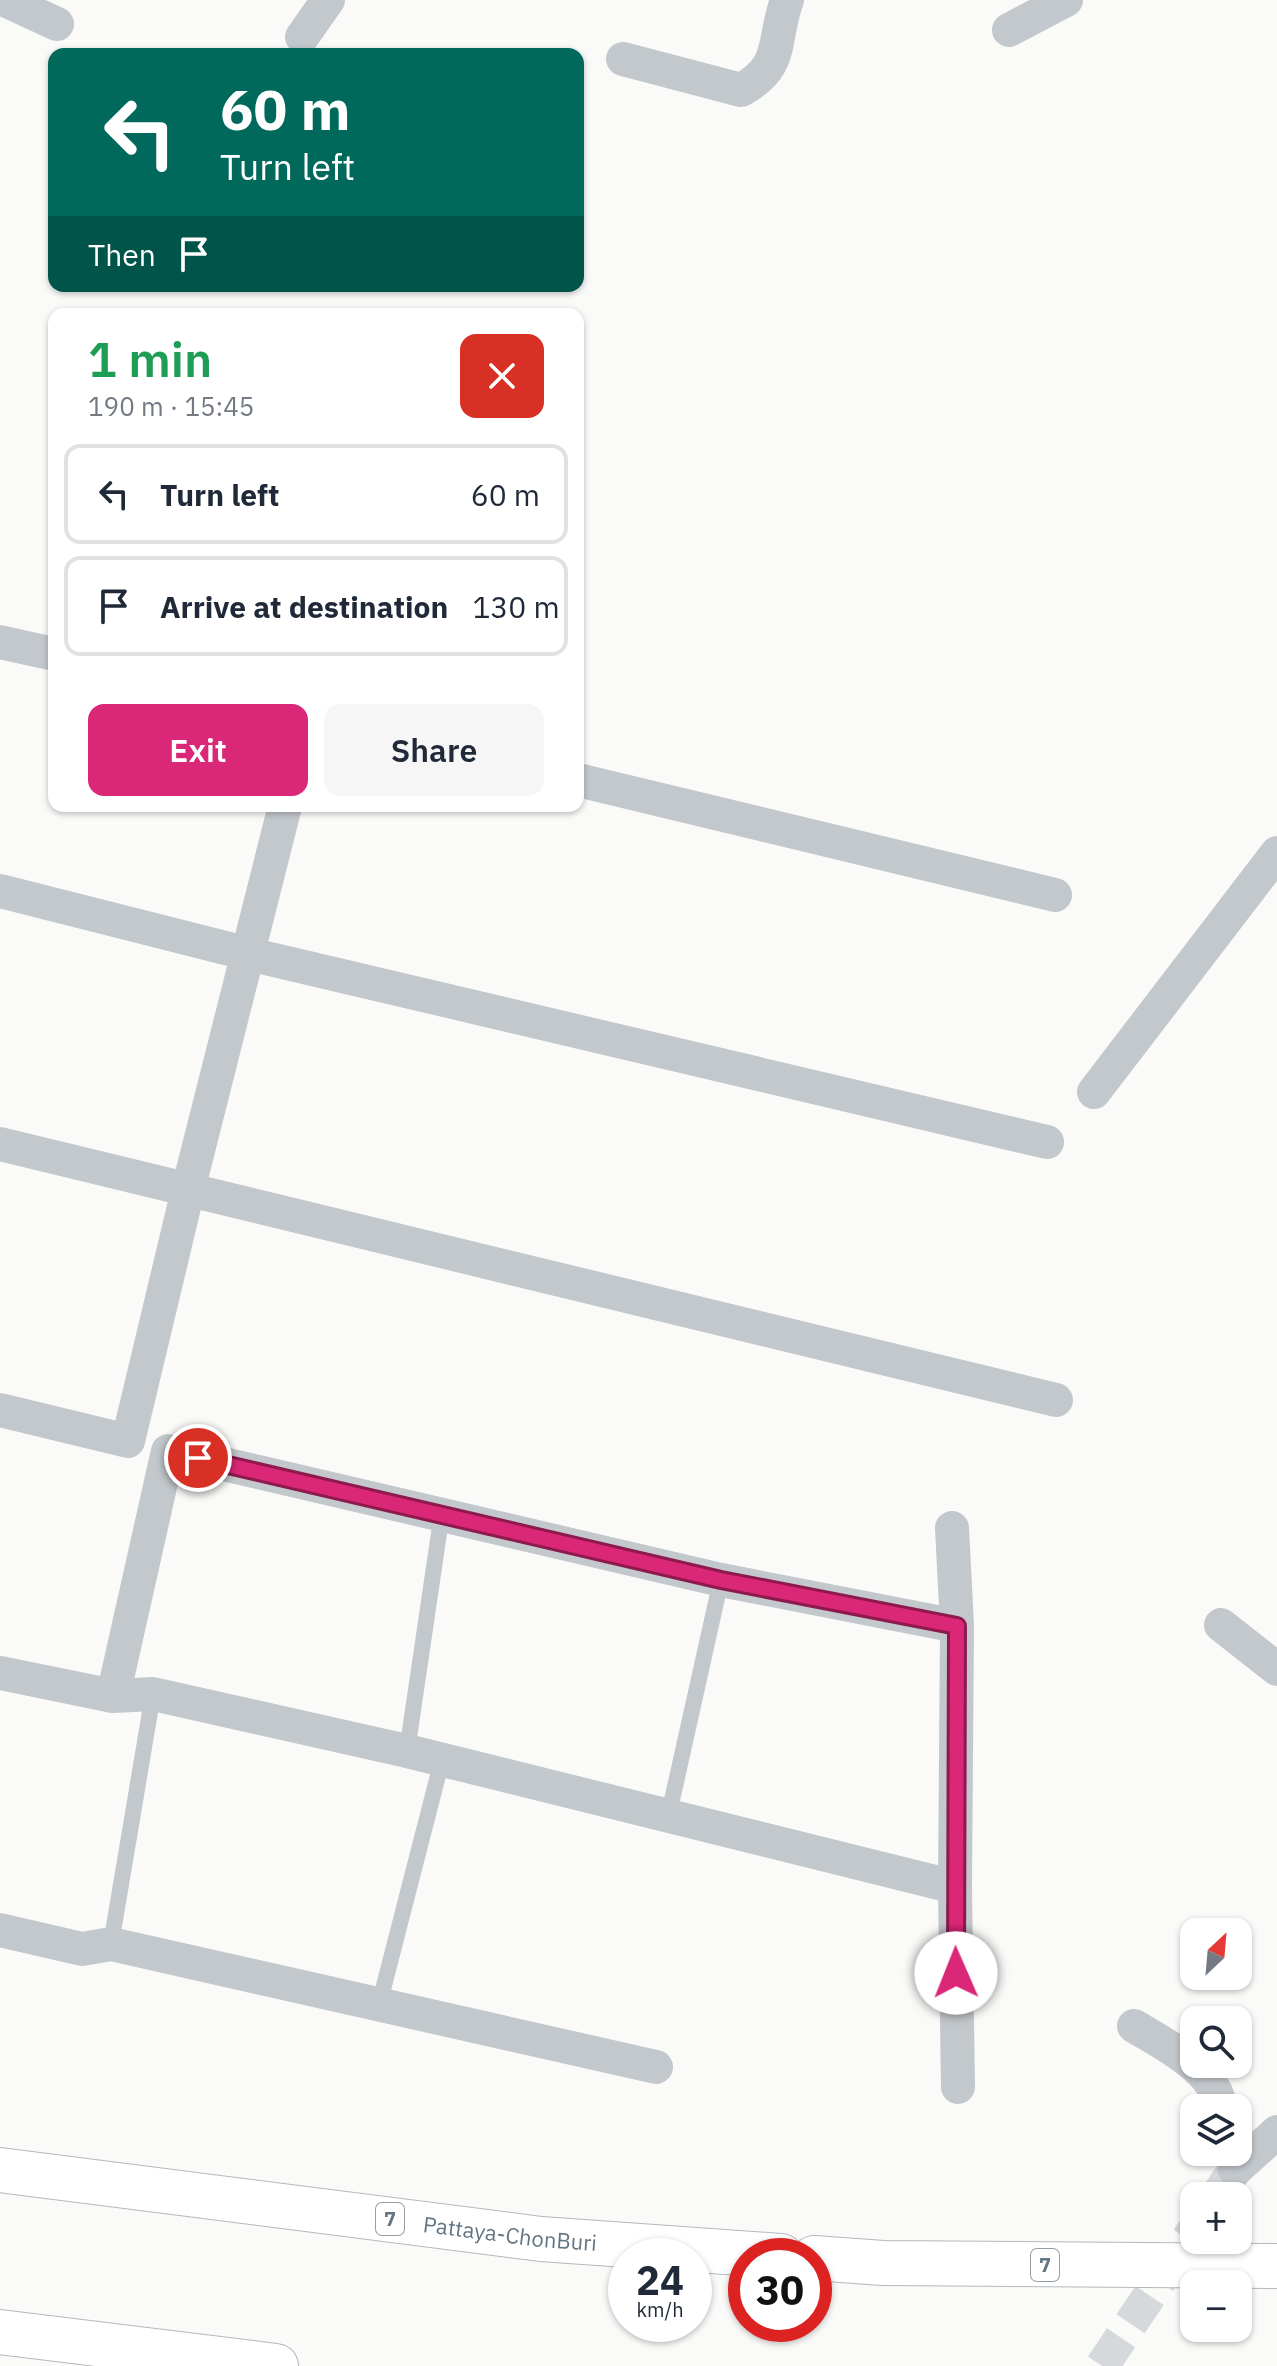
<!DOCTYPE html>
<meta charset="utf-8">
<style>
:root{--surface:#fff;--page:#f6f6f7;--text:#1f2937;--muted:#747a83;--line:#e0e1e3;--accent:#db2777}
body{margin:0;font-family:"IBM Plex Sans",sans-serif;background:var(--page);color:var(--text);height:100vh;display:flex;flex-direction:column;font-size:30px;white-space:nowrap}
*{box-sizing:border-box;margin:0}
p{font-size:26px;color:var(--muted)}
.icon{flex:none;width:44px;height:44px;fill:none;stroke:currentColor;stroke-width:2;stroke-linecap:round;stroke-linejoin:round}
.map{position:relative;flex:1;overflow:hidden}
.side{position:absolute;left:48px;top:308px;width:536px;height:504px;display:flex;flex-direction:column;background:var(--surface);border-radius:16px;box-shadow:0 2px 6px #0004}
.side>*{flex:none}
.guide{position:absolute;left:48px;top:48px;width:536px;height:244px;border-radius:16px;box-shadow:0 2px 6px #0004;background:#00695c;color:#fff;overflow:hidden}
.needle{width:52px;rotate:26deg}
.tools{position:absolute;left:1180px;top:1918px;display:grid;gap:16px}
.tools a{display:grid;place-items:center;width:72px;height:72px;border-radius:16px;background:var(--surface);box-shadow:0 2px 6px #0004;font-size:40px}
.speed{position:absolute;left:608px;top:2238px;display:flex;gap:16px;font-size:40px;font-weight:700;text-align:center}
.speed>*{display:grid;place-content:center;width:104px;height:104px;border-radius:50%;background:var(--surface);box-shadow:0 2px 6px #0004;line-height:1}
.speed small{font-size:20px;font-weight:400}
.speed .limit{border:12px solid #d22;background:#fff;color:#111}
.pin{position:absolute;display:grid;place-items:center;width:68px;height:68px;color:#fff;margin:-34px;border:4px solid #fff;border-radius:50%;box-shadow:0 2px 8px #0007}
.me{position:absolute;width:88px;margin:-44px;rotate:359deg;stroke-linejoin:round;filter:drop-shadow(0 0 6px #0008)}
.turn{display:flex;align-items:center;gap:28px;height:168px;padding:0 40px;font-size:36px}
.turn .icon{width:104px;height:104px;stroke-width:2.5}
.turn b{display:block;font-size:56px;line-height:68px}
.then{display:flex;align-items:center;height:76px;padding:0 40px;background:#0003;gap:16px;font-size:30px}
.round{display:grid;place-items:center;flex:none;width:84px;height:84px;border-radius:16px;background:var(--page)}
.summary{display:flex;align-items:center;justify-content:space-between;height:136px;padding:0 40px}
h1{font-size:48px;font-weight:600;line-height:60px;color:#1e9e55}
.cta{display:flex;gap:16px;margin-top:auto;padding:16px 40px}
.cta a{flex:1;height:92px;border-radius:16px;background:var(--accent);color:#fff;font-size:32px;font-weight:600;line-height:92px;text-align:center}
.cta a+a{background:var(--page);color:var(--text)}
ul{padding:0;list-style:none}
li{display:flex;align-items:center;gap:24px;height:100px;margin:0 16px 12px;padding:0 24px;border:4px solid var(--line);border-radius:16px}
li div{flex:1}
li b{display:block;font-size:30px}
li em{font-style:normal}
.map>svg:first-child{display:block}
</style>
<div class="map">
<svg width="1277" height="2366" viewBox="0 0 1277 2366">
<rect width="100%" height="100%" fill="#fafaf8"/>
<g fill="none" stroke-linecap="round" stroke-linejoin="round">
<!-- minor-tunnel -->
<path stroke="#d5d9db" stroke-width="34" stroke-dasharray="34 17" stroke-linecap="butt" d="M1217,2196L1235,2170
M1102,2366L1194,2230"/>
<!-- trunk casing -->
<g stroke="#b4b9bd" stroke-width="46">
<g id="trunk">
<path id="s1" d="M0,2170L541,2239L781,2256"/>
<path d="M814,2258L883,2263L1277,2266"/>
<path d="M0,2332L276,2366"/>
</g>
</g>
<!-- service -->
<path stroke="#c3c8cc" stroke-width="16" d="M407,1751L442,1513
M668,1818L721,1580
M111,1944L153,1694
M379,2005L442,1760"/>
<!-- minor -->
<path stroke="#c3c8cc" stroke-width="34" d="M5,0L57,24
M1009,30L1066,0
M302,37L328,0
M623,59L741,90C785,66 772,41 787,0
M0,642L54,654
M578,780L1055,895
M0,891L249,954L1047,1142
M1094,1092L1277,853
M0,1144L1056,1400
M0,1410L128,1441L188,1190L285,806
M952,1528L957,1626L955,1887L958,2087
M1221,1625L1277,1669
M0,1673L113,1696L153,1694L407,1751L955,1887
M113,1696L168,1451L721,1580L957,1626
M0,1930L82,1949L111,1944L656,2067
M1134,2026C1163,2043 1218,2071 1220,2108
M1235,2170L1277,2132"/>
<!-- trunk -->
<use href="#trunk" stroke="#fff" stroke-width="44"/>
</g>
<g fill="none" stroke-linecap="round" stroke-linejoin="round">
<!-- route casing -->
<g stroke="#8e194d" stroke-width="20">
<path id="route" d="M198,1458L721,1580L957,1626L956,1973"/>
</g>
<!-- route -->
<use href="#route" stroke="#db2777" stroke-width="14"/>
</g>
<g text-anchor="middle" stroke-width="8" stroke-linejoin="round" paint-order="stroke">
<!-- shield labels -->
<g fill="#fff" stroke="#939fa8" stroke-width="2">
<rect x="376" y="2203" width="28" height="32" rx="6"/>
<rect x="1031" y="2249" width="28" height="32" rx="6"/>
</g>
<g font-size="20" font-weight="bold" fill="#657683">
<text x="390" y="2226">7</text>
<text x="1045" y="2272">7</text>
</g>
<!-- street labels -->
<g font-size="22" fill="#657683" stroke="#fff">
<text dy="8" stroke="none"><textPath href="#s1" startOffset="514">Pattaya-ChonBuri</textPath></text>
</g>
</g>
</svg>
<div class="tools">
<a><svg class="needle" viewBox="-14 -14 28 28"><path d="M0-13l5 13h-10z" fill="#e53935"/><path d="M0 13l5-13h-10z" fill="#747a83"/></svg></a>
<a><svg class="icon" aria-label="search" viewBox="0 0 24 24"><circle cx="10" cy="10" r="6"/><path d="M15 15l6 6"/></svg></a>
<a><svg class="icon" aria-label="layers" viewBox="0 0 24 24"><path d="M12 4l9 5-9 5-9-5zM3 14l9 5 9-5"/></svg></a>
<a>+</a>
<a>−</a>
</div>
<div class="speed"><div>24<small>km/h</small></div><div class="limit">30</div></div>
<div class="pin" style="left:198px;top:1458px;background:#d93025"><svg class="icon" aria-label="arrive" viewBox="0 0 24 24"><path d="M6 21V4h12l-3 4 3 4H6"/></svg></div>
<svg class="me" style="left:956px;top:1973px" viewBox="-20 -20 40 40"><circle r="19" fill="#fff"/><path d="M0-13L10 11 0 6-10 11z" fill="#db2777"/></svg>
<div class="guide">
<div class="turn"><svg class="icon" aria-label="left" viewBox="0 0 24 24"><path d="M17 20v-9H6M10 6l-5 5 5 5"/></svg><div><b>60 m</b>Turn left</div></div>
<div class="then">Then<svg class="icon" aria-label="arrive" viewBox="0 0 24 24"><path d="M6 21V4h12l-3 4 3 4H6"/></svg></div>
</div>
<section class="side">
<div class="summary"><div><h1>1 min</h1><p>190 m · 15:45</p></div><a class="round" style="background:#d93025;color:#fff"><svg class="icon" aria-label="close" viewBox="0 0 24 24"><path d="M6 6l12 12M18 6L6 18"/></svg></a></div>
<ul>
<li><svg class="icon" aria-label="left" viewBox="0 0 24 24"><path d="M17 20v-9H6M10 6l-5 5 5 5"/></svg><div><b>Turn left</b></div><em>60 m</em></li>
<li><svg class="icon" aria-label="arrive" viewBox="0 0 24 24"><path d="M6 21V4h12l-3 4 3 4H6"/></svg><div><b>Arrive at destination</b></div><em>130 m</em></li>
</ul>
<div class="cta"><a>Exit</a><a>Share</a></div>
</section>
</div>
